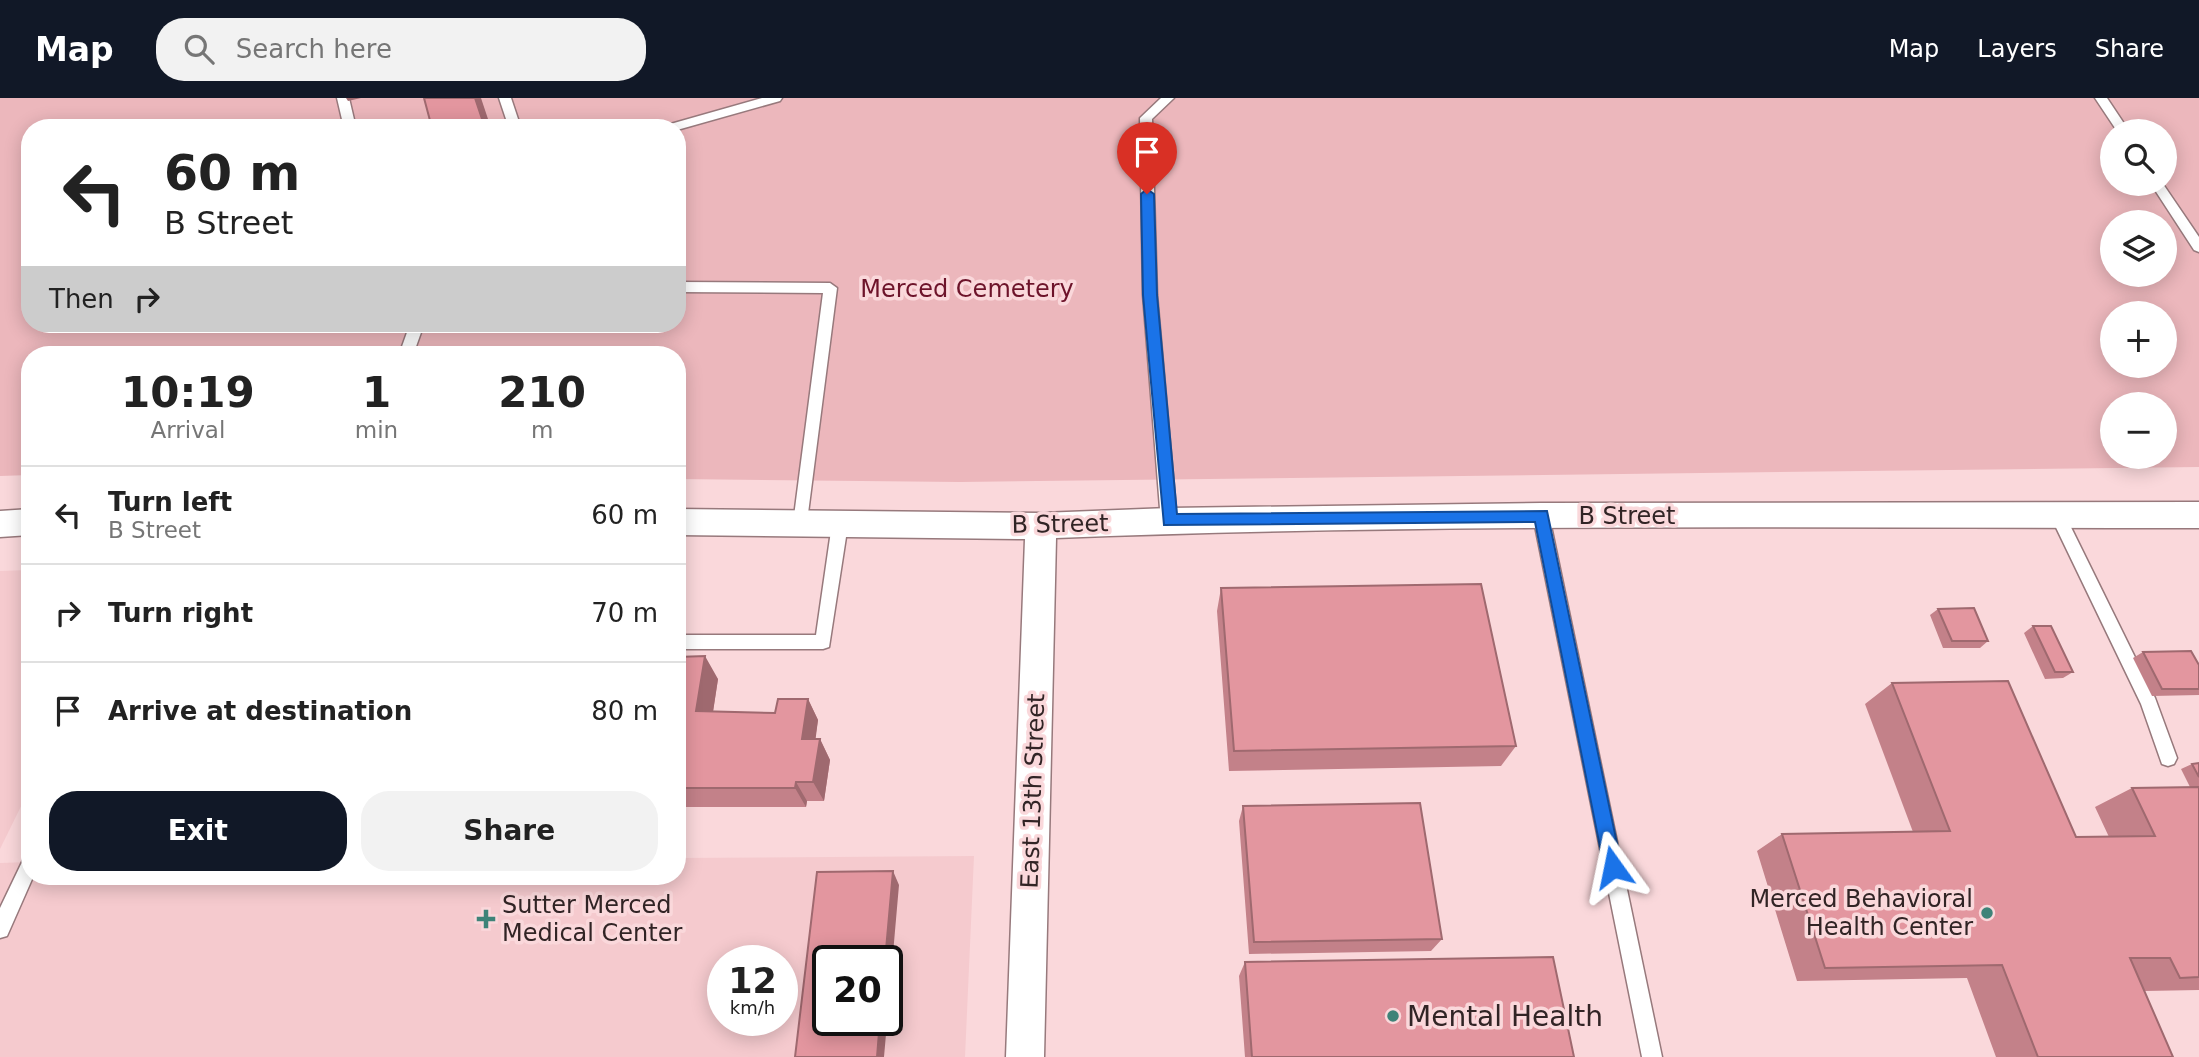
<!DOCTYPE html>
<meta charset="utf-8">
<style>
:root{--surface:#fff;--page:#f2f2f2;--text:#222;--muted:#767676;--line:#e0e0e0;--accent:#111827}
body{margin:0;font-family:"DejaVu Sans",sans-serif;background:var(--page);color:var(--text);height:100vh;display:flex;flex-direction:column;font-size:26px;white-space:nowrap}
*{box-sizing:border-box;margin:0}
p{font-size:23px;color:var(--muted)}
.icon{flex:none;width:38px;height:38px;fill:none;stroke:currentColor;stroke-width:2;stroke-linecap:round;stroke-linejoin:round}
.map{position:relative;flex:1;overflow:hidden}
.panel{position:absolute;left:21px;top:248px;width:665px;height:539px;display:flex;flex-direction:column;background:var(--surface);border-radius:28px;box-shadow:0 4px 18px #0003}
.panel>*{flex:none}
.guide{position:absolute;left:21px;top:21px;width:665px;height:214px;border-radius:28px;box-shadow:0 4px 18px #0003;background:#fff;color:var(--text);overflow:hidden}
.fabs{position:absolute;left:2100px;top:21px;display:grid;gap:14px}
.fabs a{display:grid;place-items:center;width:77px;height:77px;border-radius:50%;background:var(--surface);box-shadow:0 4px 18px #0003;font-size:35px}
.speed{position:absolute;left:707px;top:847px;display:flex;gap:14px;font-size:35px;font-weight:700;text-align:center}
.speed>*{display:grid;place-content:center;width:91px;height:91px;border-radius:50%;background:var(--surface);box-shadow:0 4px 18px #0003;line-height:1}
.speed small{font-size:18px;font-weight:400}
.speed .limit{border:4px solid #111;border-radius:10px;background:#fff;color:#111}
.pin{position:absolute;display:grid;place-items:center;width:60px;height:60px;color:#fff;margin:-72px -30px;border-radius:50% 50% 50% 0;rotate:-45deg;box-shadow:0 0 7px #0007}
.pin .icon{rotate:45deg}
.me{position:absolute;width:77px;margin:-38px;rotate:348deg;stroke-linejoin:round;filter:drop-shadow(0 0 5px #0008)}
.turn{display:flex;align-items:center;gap:24px;height:147px;padding:0 28px;font-size:32px}
.turn .icon{width:91px;height:91px;stroke-width:2.5}
.turn b{display:block;font-size:49px;line-height:60px}
.then{display:flex;align-items:center;height:66px;padding:0 28px;background:#0003;gap:14px;font-size:26px}
.eta{display:flex;justify-content:space-evenly;align-items:center;height:119px;text-align:center}
.eta b{font-size:42px;font-weight:800;line-height:49px}
.button{display:flex;gap:14px;margin-top:auto;padding:14px 28px}
.button a{flex:1;height:80px;border-radius:28px;background:var(--accent);color:#fff;font-size:28px;font-weight:800;line-height:80px;text-align:center}
.button a+a{background:var(--page);color:var(--text)}
ul{padding:0;list-style:none}
li{display:flex;align-items:center;gap:21px;height:98px;padding:0 28px;border-top:2px solid var(--line)}
li div{flex:1}
li b{display:block;font-size:26px}
li em{font-style:normal}
header{display:flex;align-items:center;gap:42px;box-sizing:border-box;height:98px;padding:0 35px;background:var(--accent);color:#fff}
header strong{font-size:33px}
nav{display:flex;gap:38px;margin-inline-start:auto;font-size:24px}
.search{width:490px;height:63px;background:var(--page);display:flex;align-items:center;gap:18px;box-sizing:border-box;padding:0 24px;border-radius:28px;color:var(--muted);font-size:26px}
.map>svg:first-child{display:block}
</style>
<header>
<strong>Map</strong>
<div class="search"><svg class="icon" aria-label="search" viewBox="0 0 24 24"><circle cx="10" cy="10" r="6"/><path d="M15 15l6 6"/></svg>Search here</div>
<nav><a>Map</a><a>Layers</a><a>Share</a></nav>
</header>
<div class="map">
<svg width="2199" height="959" viewBox="0 0 2199 959">
<rect width="100%" height="100%" fill="#fad8db"/>
<!-- built -->
<path fill="#f5cace" fill-rule="evenodd" d="M30,472V690L0,751V473Z
M974,758L965,959H0V765L30,764V779H677V760ZM723,863H782V922H723ZM828,863H887V922H828Z"/>
<!-- green -->
<path fill="#ecb7bc" fill-rule="evenodd" d="M0,0H2199V369L960,384L677,381V257H30V377L0,378ZM30,30H677V226H30ZM2112,33H2165V86H2112ZM2112,124H2165V177H2112ZM2112,215H2165V268H2112ZM2112,306H2165V359H2112Z"/>
<g fill="none" stroke-linecap="round" stroke-linejoin="round">
<!-- lane casing -->
<g stroke="#97797c" stroke-width="3">
<path id="lane" d="M337,0H349L356,30H344Z
M499,0H511L521,30H509Z
M762,0H782L780,3L677,32V30H665L667,27Z
M1161,0H1174L1152,21L1157,197L1177,423L1174,428H1164L1161,423L1143,197L1140,20Z
M2095,0H2107L2129,33H2117Z
M2151,86H2163L2199,139V154L2194,152Z
M677,184L830,185L837,190L806,431H796L793,426L823,195L677,194Z
M410,226H424L413,257H399Z
M2058,411L2063,413L2155,600L2177,660L2174,666L2168,668L2162,666L2141,606L2050,417L2053,413Z
M1541,412L1546,414L1549,418L1662,959H1642L1533,418L1536,414Z
M840,420L845,421L848,426L829,549L823,551H677V537H816L832,426L835,421Z
M30,757V779H33L7,838L0,840V810L24,760Z"/>
</g>
<!-- street casing -->
<g stroke="#97797c" stroke-width="3">
<path id="street" d="M2199,404V430C1818,430 1437,425 1056,440L1044,959H1006L1025,441L677,437V411L1041,415L1169,410L1541,405Z
M30,411V437L0,439V413Z"/>
</g>
<!-- lane -->
<use href="#lane" fill="#fff" fill-rule="evenodd"/>
<!-- street -->
<use href="#street" fill="#fff" fill-rule="evenodd"/>
</g>
<!-- wall -->
<path fill="#c38189" d="M1221,490L1516,648L1501,668L1229,673L1217,513Z
M1938,511L1988,543L1980,550H1943L1930,517Z
M2033,528L2073,574L2063,580L2045,581L2024,535Z
M2143,554L2199,567V597L2152,598L2133,560Z
M677,559L718,581L713,613L775,615L808,601L818,622L815,641H820L830,662L824,703H807L806,709H677Z
M1892,585L2076,739H2109L2095,709L2132,690L2190,689L2181,671L2192,666L2199,665V892L2144,893L2173,959H1996L1967,880L1797,883L1757,753L1782,736L1913,734L1865,606Z
M1243,708L1442,841L1431,853L1249,856L1239,723Z
M1245,864L1574,959H1245L1239,878Z"/>
<!-- shaded-wall -->
<path fill="#9f696f" d="M346,0H361L348,3Z
M475,0H481L491,30H485Z
M705,558L718,581L710,634L696,613Z
M808,601L818,622L813,661L802,641Z
M820,641L830,662L824,703L813,684Z
M796,684L807,703L806,709L795,690Z
M893,773L899,787L884,959H877L880,922H887V863H885Z"/>
<!-- building -->
<path fill="#e3969f" stroke="#9f696f" stroke-width="2" d="M424,0H475L485,30H432Z
M1481,486L1516,648L1234,653L1221,490Z
M1974,510L1988,543H1952L1938,511Z
M2033,528H2051L2073,574H2055Z
M2191,553L2199,567V591H2162L2143,554Z
M705,558L696,613L775,615L778,601H808L802,641H820L813,684H796L795,690H677V559Z
M2008,583L2076,739L2155,738L2132,690L2199,689V879L2180,880L2170,860H2130L2173,959H2038L2002,867L1825,870L1782,736L1950,733L1892,585Z
M2199,665V679L2192,666Z
M1420,705L1442,841L1254,844L1243,708Z
M893,773L885,863H828V922H880L877,959H795L817,774Z
M1553,859L1574,959H1252L1245,864Z"/>
<!-- route -->
<path fill="#1a73e8" stroke="#114b97" stroke-width="2" d="M1147,91L1154,96L1157,197L1177,416L1547,413L1622,769L1620,776L1613,778L1607,776L1604,769L1535,424L1164,427L1143,197L1141,96Z"/>
<!-- markers -->
<g fill="#3e8378" stroke="#fad8db" stroke-width="2.5">
<circle cx="1987" cy="815" r="7"/>
<path d="M482.5 810.5h7v7h7v7h-7v7h-7v-7h-7v-7h7z"/>
<circle cx="1393" cy="918" r="7"/>
</g>
<g text-anchor="middle" stroke-width="7" stroke-linejoin="round" paint-order="stroke">
<!-- park labels -->
<g font-size="24" fill="#6d132a" stroke="#fad8db">
<text x="967" y="199">Merced Cemetery</text>
</g>
<!-- street labels -->
<g font-size="24" fill="#312425" stroke="#fad8db">
<text x="1627" y="426">B Street</text>
<text transform="translate(1060 426) rotate(-1)" y="8">B Street</text>
<text transform="translate(1033 693) rotate(-88)" y="8">East 13th Street</text>
</g>
<!-- poi labels -->
<g font-size="24" fill="#312425" stroke="#fad8db" text-anchor="end">
<text x="1973" y="809">Merced Behavioral<tspan x="1973" dy="28">Health Center</tspan></text>
<text x="502" y="815" text-anchor="start">Sutter Merced<tspan x="502" dy="28">Medical Center</tspan></text>
</g>
<!-- near-poi labels -->
<g font-size="28" fill="#312425" stroke="#fad8db" text-anchor="start">
<text x="1407" y="928">Mental Health</text>
</g>
</g>
</svg>
<div class="fabs">
<a><svg class="icon" aria-label="search" viewBox="0 0 24 24"><circle cx="10" cy="10" r="6"/><path d="M15 15l6 6"/></svg></a>
<a><svg class="icon" aria-label="layers" viewBox="0 0 24 24"><path d="M12 4l9 5-9 5-9-5zM3 14l9 5 9-5"/></svg></a>
<a>+</a>
<a>−</a>
</div>
<div class="speed"><div>12<small>km/h</small></div><div class="limit">20</div></div>
<div class="pin" style="left:1147px;top:96px;background:#d93025"><svg class="icon" aria-label="arrive" viewBox="0 0 24 24"><path d="M6 21V4h12l-3 4 3 4H6"/></svg></div>
<svg class="me" style="left:1613px;top:769px" viewBox="-20 -20 40 40"><path d="M0-17L14 15 0 8-14 15z" fill="#1a73e8" stroke="#fff" stroke-width="4"/></svg>
<div class="guide">
<div class="turn"><svg class="icon" aria-label="left" viewBox="0 0 24 24"><path d="M17 20v-9H6M10 6l-5 5 5 5"/></svg><div><b>60 m</b>B Street</div></div>
<div class="then">Then<svg class="icon" aria-label="right" viewBox="0 0 24 24"><path d="M7 20v-9h11M14 6l5 5-5 5"/></svg></div>
</div>
<section class="panel">
<div class="eta">
<div><b>10:19</b><p>Arrival</p></div>
<div><b>1</b><p>min</p></div>
<div><b>210</b><p>m</p></div>
</div>
<ul>
<li><svg class="icon" aria-label="left" viewBox="0 0 24 24"><path d="M17 20v-9H6M10 6l-5 5 5 5"/></svg><div><b>Turn left</b><p>B Street</p></div><em>60 m</em></li>
<li><svg class="icon" aria-label="right" viewBox="0 0 24 24"><path d="M7 20v-9h11M14 6l5 5-5 5"/></svg><div><b>Turn right</b></div><em>70 m</em></li>
<li><svg class="icon" aria-label="arrive" viewBox="0 0 24 24"><path d="M6 21V4h12l-3 4 3 4H6"/></svg><div><b>Arrive at destination</b></div><em>80 m</em></li>
</ul>
<div class="button"><a>Exit</a><a>Share</a></div>
</section>
</div>
